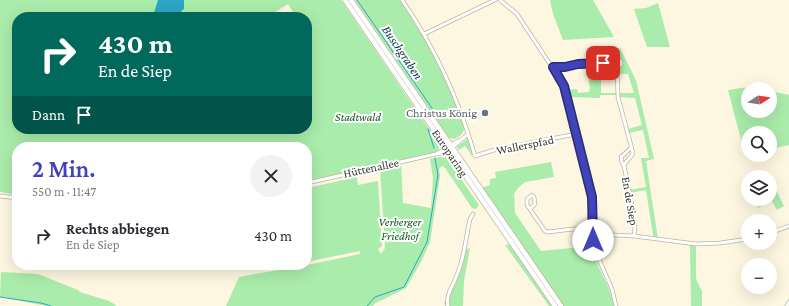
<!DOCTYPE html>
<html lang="de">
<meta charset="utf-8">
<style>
:root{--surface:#fff;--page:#f2f2f3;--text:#2b2b33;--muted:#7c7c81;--accent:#4143b8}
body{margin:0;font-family:"Crimson Pro",serif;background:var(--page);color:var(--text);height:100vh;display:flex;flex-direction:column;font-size:15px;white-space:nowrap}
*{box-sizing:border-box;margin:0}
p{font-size:13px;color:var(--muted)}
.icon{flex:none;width:22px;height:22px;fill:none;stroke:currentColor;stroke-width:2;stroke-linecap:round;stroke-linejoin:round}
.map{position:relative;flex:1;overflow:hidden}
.drawer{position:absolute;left:12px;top:142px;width:300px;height:128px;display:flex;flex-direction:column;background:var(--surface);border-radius:16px;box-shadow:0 4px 16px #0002}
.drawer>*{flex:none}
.top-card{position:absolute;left:12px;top:12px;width:300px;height:122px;border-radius:16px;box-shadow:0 4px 16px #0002;background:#00695c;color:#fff;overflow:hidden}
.needle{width:26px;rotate:78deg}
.tools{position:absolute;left:741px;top:82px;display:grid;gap:8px}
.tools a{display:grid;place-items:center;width:36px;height:36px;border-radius:50%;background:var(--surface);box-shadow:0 4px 16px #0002;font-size:20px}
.pin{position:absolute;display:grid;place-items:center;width:34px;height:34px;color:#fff;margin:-17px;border-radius:8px;box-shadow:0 2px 6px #0006}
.me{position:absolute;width:44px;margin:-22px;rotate:0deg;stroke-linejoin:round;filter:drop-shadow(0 0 3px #0008)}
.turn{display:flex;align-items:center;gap:14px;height:84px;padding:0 20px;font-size:18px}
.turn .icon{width:52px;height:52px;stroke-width:2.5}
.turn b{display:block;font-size:28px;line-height:34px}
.then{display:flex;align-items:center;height:38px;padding:0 20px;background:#0003;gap:8px;font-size:15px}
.round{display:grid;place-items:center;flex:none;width:42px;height:42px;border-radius:21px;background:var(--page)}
.headline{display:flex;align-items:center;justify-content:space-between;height:68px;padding:0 20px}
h1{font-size:24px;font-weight:600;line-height:30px;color:var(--accent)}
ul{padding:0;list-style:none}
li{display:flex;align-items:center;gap:12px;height:52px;padding:0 20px}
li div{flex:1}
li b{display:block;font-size:15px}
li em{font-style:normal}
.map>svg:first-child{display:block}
</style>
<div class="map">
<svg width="789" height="306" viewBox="0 0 789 306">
<rect width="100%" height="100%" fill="#fdf6e0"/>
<!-- green -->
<path fill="#aaecab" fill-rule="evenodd" d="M0,0H341L440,145L439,148L436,152L307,181V147H17V195L0,192ZM288,4L296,17H307V46L312,58L307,62V129H17V17H267Z
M355,0H400C422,34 443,67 457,105C459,111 463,119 464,125C465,132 461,136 455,139L449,138Z
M550,0H593L614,37L563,40L553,14Z
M658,3L670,47H647L634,9L646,8Z
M620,48L636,80L654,159L646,161L658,239L654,238V236L653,235L646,190L630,193L629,190L646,187L641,158H649L643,130L629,133L628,129L642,125L635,98L619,97V93H634L628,74H619V68L622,63L617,60V53L615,49Z
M589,66H601V93H617V95H600V98L569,97L567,90L577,89L578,93L589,92L590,88L587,69H589Z
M762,85V87L764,89H748V111H770V91L789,95V145L770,149V133H748V154L745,155L728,90Z
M468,138L473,154L471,156H470L471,154L465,146L459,150L457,147Z
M445,156L479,205L476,209L472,208L445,168L442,166L439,169L440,176L430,242L422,260L406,288L374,304L373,306H226L239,277L307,265L360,254V251L311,261L307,243V188L357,177L358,185L378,181L382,246L378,249L381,254L385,248L380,169L382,167L401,163L403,203L431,208L433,178L430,159Z
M551,162L554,177L525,182L518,188L514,194L515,213L541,251L591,246C596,267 610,284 614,306H549L505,245L519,243L482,188L490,185V179L496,178L495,172Z
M773,184L784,206L777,210L770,197V185Z
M753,199H761L764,205L758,208Z
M690,245H696V279L702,291V306H691Z
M470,248L464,281L463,306H446L444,304L448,294L450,295L460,271L466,249Z
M266,265H293L267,270Z
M1,272L38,274L78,290L80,292L109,301L117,306H47L0,297Z"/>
<!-- water -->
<path fill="#2ca6c6" d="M158,0H184V9L181,11L182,14L180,16L156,17L154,13Z"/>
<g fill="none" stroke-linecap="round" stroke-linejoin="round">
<!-- stream -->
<path stroke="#2ca6c6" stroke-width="1" d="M357,0L434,111V114
M428,129L434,148
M0,297L41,303L51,306
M367,306L375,297L404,287L427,242L438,175L435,158"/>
<!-- minor casing -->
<g stroke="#bbb5a0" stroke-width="4.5">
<path id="minor" d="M402,0C436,49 459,100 475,156L494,150L576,134
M500,0L517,14L563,84L592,197L594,248L612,289L616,306
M424,34L495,0
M615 63a3 3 0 1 1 6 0a3 3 0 1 1-6 0Z
M617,66L618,97L633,153C631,159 625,160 624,166L633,210L632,212L635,227L634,236
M553,67H565L579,64L615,63
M436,154L454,143L461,140
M624,166L622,163L621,157L631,148
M307,183L436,154C450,154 457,142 467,135
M0,196L17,198
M530,209L535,204L534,197L532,195L527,199V205L545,231L548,232L573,229L593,228
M770,233L789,226
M593,234L634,236L696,244L720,243L748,239
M448,306C446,298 450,290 454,282C464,262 465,241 470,219L473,214
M787,306L789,302"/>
</g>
<!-- primary casing -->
<g stroke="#bbb5a0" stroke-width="6">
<path id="primary" d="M345,0L555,306
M351,0L561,306"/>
</g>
<!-- minor -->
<use href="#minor" stroke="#fff" stroke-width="3"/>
<!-- primary -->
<use href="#primary" stroke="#fff" stroke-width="4.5"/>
</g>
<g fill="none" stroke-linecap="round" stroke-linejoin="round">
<!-- route casing -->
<g stroke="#2a2c78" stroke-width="10">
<path id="route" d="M593,240L592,197L564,86L553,67H565L578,64L603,63"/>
</g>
<!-- route -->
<use href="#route" stroke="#4143b8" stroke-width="7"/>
</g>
<!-- markers -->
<circle fill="#6b7280" stroke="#fff" stroke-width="1.5" cx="485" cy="113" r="4"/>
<g text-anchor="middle" stroke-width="4" stroke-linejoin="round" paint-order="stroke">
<!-- worship labels -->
<g font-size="12" fill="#5b616d" stroke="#fff" text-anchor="end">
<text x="477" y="117">Christus König</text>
</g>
<!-- park labels -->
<g font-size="12" font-style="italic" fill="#13571c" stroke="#fff">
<text x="358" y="121">Stadtwald</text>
<text x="400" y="226">Verberger<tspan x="400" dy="14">Friedhof</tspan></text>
</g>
<!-- street labels -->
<g font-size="12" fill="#39372e" stroke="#fff">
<text transform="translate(525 145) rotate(-11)" y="4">Wallerspfad</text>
<text transform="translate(450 153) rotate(56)" y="4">Europaring</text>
<text transform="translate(371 168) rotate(-12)" y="4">Hüttenallee</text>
<text transform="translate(630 201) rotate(80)" y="4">En de Siep</text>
</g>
<!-- water labels -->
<g font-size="13" font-style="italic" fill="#003442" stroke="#fff">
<text transform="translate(403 52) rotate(56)" y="5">Buschgraben</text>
</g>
</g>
</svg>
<div class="tools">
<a><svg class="needle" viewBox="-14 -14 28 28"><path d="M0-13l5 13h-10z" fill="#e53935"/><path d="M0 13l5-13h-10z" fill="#7c7c81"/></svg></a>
<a><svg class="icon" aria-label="search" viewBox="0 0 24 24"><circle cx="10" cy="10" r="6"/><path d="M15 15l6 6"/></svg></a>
<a><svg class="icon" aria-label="layers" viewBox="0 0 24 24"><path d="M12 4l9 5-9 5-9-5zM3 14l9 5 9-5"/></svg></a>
<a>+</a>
<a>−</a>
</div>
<div class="pin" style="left:603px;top:63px;background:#d93025"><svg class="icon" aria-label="arrive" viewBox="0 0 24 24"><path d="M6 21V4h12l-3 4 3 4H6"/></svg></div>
<svg class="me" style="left:593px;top:240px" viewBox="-20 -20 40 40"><circle r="19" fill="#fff"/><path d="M0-13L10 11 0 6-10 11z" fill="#4143b8"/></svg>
<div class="top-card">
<div class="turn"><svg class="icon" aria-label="right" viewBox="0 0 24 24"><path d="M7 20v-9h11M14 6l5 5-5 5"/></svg><div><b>430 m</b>En de Siep</div></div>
<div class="then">Dann<svg class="icon" aria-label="arrive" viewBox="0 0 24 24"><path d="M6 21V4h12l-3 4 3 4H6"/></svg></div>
</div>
<section class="drawer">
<div class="headline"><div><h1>2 Min.</h1><p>550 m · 11:47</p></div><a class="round"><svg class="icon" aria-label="close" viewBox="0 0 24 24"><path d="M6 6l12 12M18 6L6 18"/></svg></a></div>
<ul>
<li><svg class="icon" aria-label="right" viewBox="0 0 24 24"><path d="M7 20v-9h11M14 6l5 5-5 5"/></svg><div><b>Rechts abbiegen</b><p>En de Siep</p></div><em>430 m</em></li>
</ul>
</section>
</div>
